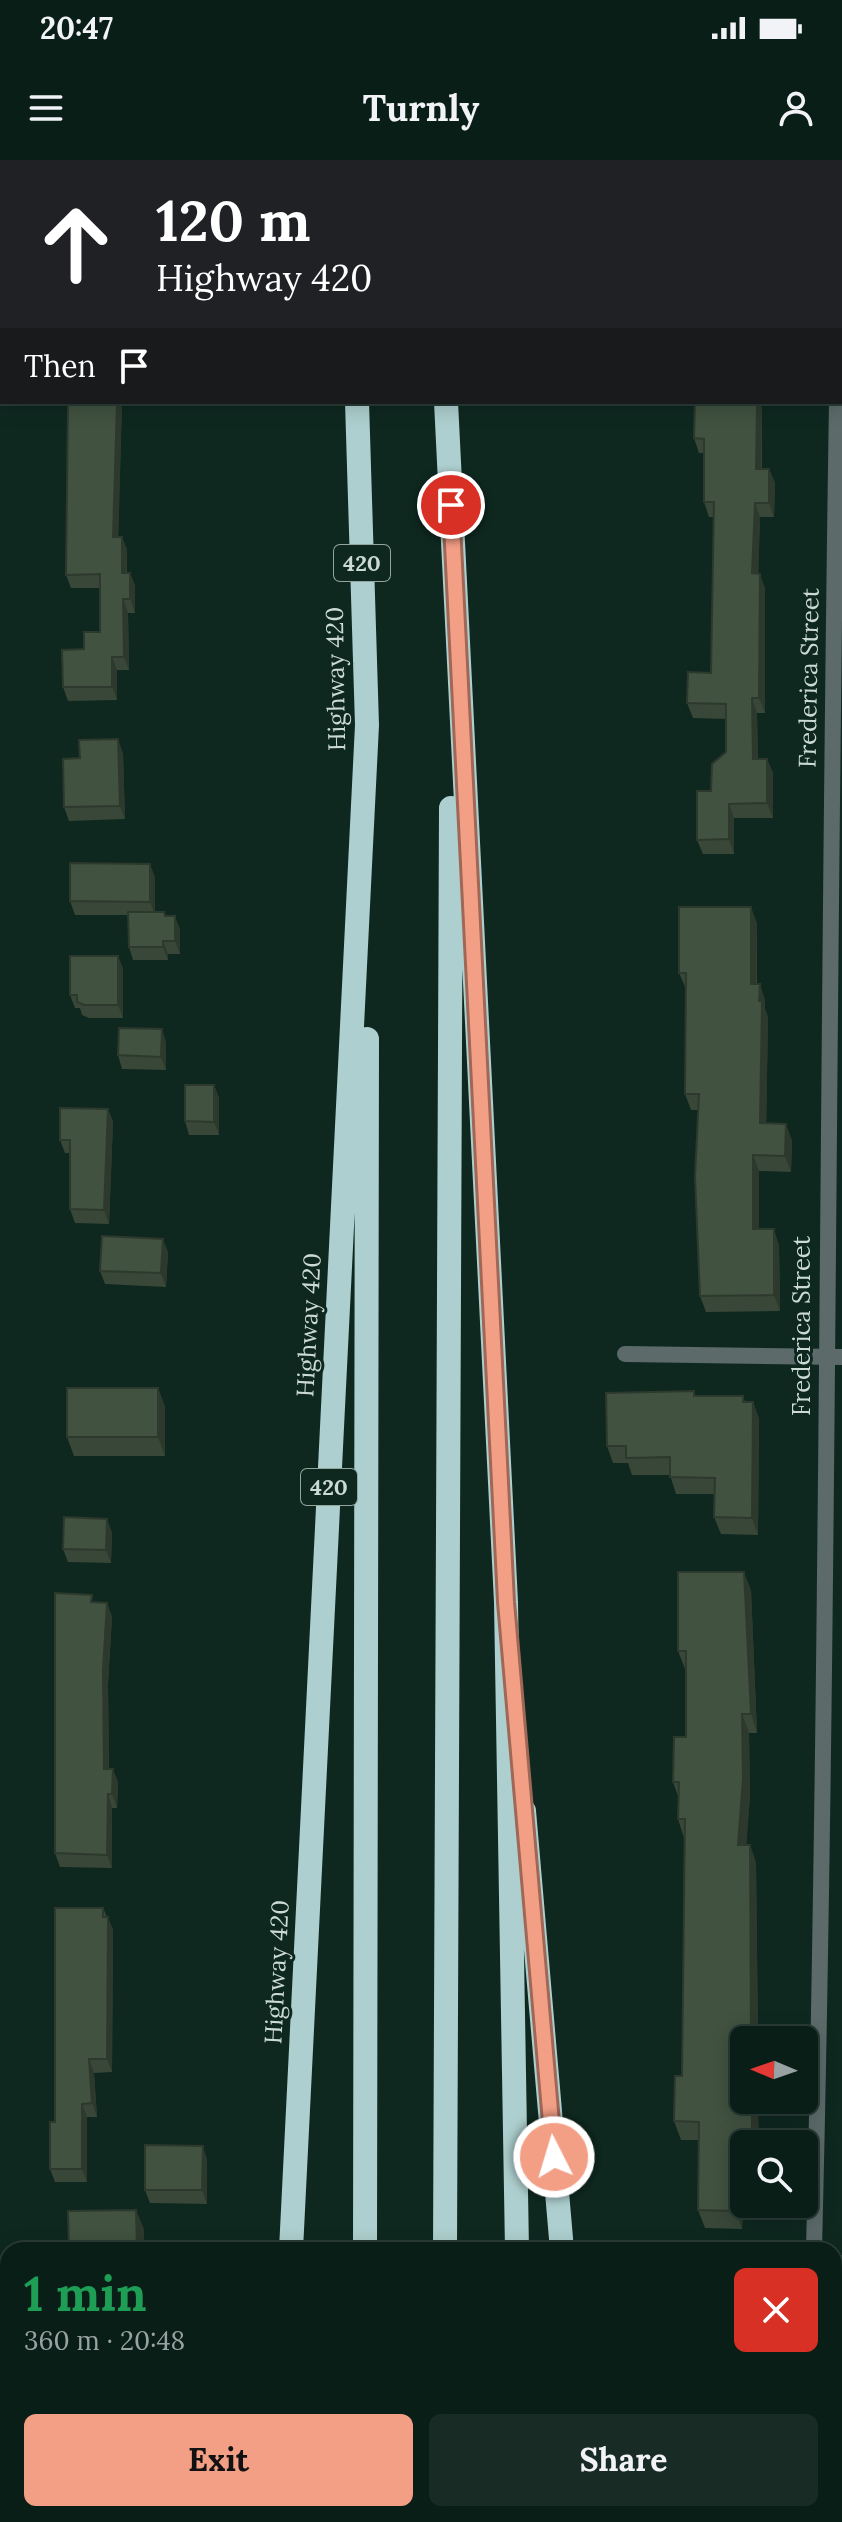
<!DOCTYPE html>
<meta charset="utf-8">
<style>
:root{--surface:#0a1e18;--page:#182b25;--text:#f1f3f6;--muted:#99a2a2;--line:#2a3c37;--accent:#f39f85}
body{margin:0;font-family:Lora,serif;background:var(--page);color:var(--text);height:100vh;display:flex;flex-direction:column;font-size:30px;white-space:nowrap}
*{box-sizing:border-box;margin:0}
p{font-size:26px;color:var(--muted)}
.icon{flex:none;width:44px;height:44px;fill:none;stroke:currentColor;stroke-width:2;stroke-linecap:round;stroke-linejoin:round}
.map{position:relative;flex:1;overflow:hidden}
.sheet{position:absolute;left:0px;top:2082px;width:842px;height:280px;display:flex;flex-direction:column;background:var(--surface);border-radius:24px 24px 0 0;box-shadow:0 4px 20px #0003,0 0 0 2px var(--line)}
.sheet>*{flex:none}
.guide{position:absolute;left:0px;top:0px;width:842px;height:244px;box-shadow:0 4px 20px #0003,0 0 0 2px var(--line);background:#202124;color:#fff;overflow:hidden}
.needle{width:52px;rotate:272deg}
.buttons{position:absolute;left:730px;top:1866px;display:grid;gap:16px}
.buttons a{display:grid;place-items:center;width:88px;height:88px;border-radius:12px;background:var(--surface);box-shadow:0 4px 20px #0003,0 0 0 2px var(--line);font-size:40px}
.pin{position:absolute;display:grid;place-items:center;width:68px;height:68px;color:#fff;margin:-34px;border:4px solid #fff;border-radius:50%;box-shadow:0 2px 8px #0007}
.me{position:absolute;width:88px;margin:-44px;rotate:355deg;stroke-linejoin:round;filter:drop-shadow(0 0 6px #0008)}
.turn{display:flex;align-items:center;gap:28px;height:168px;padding:0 24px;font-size:36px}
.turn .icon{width:104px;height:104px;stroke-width:2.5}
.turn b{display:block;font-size:56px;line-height:68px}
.then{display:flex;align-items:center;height:76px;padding:0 24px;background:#0003;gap:16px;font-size:30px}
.round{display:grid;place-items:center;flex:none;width:84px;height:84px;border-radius:12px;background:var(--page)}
.headline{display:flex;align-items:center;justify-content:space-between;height:136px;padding:0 24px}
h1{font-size:48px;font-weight:700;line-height:60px;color:#1e9e55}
.button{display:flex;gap:16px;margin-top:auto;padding:16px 24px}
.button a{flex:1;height:92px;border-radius:12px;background:var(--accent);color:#111;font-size:32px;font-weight:700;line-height:92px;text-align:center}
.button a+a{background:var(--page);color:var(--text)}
.status{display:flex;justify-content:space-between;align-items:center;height:56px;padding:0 40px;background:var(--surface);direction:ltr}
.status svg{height:22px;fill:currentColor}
header{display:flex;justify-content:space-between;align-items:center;height:104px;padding:0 24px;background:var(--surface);font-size:36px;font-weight:700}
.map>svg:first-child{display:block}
</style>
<div class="status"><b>20:47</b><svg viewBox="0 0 49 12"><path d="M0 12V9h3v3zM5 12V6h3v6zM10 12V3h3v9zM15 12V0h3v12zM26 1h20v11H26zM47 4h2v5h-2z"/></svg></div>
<header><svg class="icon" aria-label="menu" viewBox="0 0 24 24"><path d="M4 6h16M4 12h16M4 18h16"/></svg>Turnly<svg class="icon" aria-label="person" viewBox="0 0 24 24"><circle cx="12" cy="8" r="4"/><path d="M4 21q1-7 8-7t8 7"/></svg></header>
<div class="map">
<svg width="842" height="2362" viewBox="0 0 842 2362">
<rect width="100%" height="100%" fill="#0e2820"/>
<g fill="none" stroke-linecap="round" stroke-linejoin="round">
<!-- minor -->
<path stroke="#5c6a6a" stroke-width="16" d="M0,56V0
M625,1194L842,1197
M834,2103H842"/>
<!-- tertiary -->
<path stroke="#5c6a6a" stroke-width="16" d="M840,107L842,19
M814,2090C829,1474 827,858 837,242
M814,2362V2354"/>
<!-- motorway -->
<path stroke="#aecfcf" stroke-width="24" d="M350,0V2
M433,0V2
M446,242L506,1442L517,2090
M524,1651L562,2090
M291,2090L367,565L357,242
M365,2090L367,879
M445,2090L451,648
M521,2354V2362
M584,2354L585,2362
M276,2362L277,2354
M365,2362V2354
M444,2362V2354"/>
</g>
<!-- wall -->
<path fill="#384737" d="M68,242H122L118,377H122L127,390V413H130L135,426V453H128L129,510H117V540L68,541L63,527L84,489L100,472V428H71L66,415Z
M695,242H762V309H769L775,323L774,357H760L758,414L765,428V553H757L758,599H767L773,613V658H734V694H703L697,680L711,631L726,592V559L693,558L687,543L711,513L714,357H709L704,342V293H699L694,278Z
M123,593L125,659L69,661L64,647L80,598Z
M155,717V752L166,756L180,769V794H168V800H133L129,787L128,755H75L70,741Z
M757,763V824L765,840V849L768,857L766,964L792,980L791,1012L759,1011V1069L779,1085L780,1151L706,1152L700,1136L698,950H691L685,934L686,829L679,813Z
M118,796L123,809V858H89L82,855L80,848H75L70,835Z
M166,882V910L122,909L118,895Z
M214,925L219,938V975H189L185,961Z
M108,949L113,962L109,1064L75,1063L70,1049V993H65L60,980Z
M168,1092L166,1127L105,1124L100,1111Z
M158,1228L165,1247V1296H74L67,1277Z
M696,1236H743L745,1242H753L759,1259L758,1375L721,1374L714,1357L715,1334H676L670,1315H632L628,1303H613L607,1286Z
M112,1372L111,1403L68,1402L63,1389Z
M751,1430L757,1573H749L750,1636L746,1685H750L756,1703L758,1880H744V2044H772V2049H743L742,2069L705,2068L698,2050L699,1980H681L674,1961L682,1916L684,1678L678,1659V1636L673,1622L686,1577V1509H685L678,1491Z
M95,1443H107L112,1457L108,1524L109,1609L118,1622L117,1648H112V1708L60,1707L55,1693Z
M103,1748L113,1770L112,1912L94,1913L97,1957H87V2022H55L50,2009L55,1962Z
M207,1999V2044L150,2043L145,2030Z"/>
<!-- shaded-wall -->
<path fill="#2e392d" d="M117,242H122L118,390L113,377Z
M757,242H762L761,323L756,309Z
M769,309L775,323L774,357L769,343Z
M755,343L760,357L758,428L752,413Z
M122,377L127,390L126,427L122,413Z
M130,413L135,426V453L130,439Z
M760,414L765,428V553L759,538Z
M123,439L128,453L129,510L124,497Z
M112,497L117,510V540L112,527Z
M752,538L757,553L758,614L753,599Z
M118,579L123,593L125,659L120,646Z
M767,599L773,613V658L767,643Z
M729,644L734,658V694L729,679Z
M150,704L155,717V755L150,742Z
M751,747L757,763L756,840L751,824Z
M175,756L180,769V794L175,781Z
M163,781L168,794V800L163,787Z
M118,796L123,809V858L118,845Z
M760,824L765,840V849L768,857L766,980L760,963Z
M162,869L166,882V910L161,897Z
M214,925L219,938V975L214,962Z
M108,949L113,962L109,1064L104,1050Z
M786,964L792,980L791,1012L785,996Z
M753,995L759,1011V1085L753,1069Z
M774,1069L779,1085L780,1151L774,1135Z
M163,1079L168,1092L166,1127L161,1113Z
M158,1228L165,1247V1296L158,1277Z
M753,1242L759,1259L758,1375L752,1358Z
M107,1359L112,1372L111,1403L106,1390Z
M744,1412L751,1430L757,1573L751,1554Z
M107,1443L112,1457L108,1524L109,1622L104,1609L103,1510Z
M742,1554L749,1573L750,1636L745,1704L738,1685Z
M113,1609L118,1622L117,1648L112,1634Z
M108,1634L112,1648V1708L107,1695Z
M750,1685L756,1703L758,1880H751Z
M108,1757L113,1770L112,1912L107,1899Z
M89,1899L94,1913L97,1957L92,1943Z
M752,1940H758L759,1978L761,1984H757L752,1971Z
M82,1944L87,1957V2022L82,2009Z
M203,1986L207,1999V2044L202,2030Z
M736,2030L743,2049L742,2069L736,2051Z
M136,2050L144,2069V2090H137Z
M122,2354H129V2362H122Z"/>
<!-- building -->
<path fill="#415240" stroke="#2e392d" stroke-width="2" d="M68,0H131V2H68Z
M68,242H117L113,377H122V413H130V439H123L124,497H112V527H63L62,490L84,489V472H100V414L66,415Z
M695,242H757L756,309H769V343H755L752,413L760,414L759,538H752L753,599H767V643L729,644V679L697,680V631H711L712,604L726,592V544L687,543L688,512L711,513L714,342H704V279L694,278Z
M118,579L120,646L64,647L63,599L80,598L79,580Z
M70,703L150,704V742L70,741Z
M679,747H751V824H760L759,841H762L760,963L786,964L785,996L753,995V1069H774V1135L700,1136L695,1017L699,934H685L686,813H679Z
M128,752H164L165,756H175V781H163V787H129Z
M70,796H118V845H84L77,842V835H70Z
M119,868L162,869L161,897L118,895Z
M185,925H214V962L185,961Z
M60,948L108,949L104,1050L70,1049V980H60Z
M102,1076L163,1079L161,1113L100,1111Z
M67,1228H158V1277H67Z
M694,1231V1236H743V1242H753L752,1358L714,1357L715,1318L670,1317V1297L626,1298V1286H607L606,1233Z
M64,1357L107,1359L106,1390L63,1389Z
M678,1412H744L751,1554H742L743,1618L738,1685H750L751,1880H744V1940H752V1971H756V1980H766V1984H744V2030H736V2051L698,2050L699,1962L674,1961L675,1916H682L685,1659H678L679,1622H673L674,1577H686V1491H678Z
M55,1433L92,1435L91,1442L107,1443L103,1510L104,1609H113L112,1634H108L107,1695L55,1693Z
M55,1748H103V1757H108L107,1899H89L92,1943L82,1944V2009H50V1962H55Z
M145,1985L203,1986L202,2030H145Z
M136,2050L137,2090H69L68,2051Z
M56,2354H122V2362H56Z"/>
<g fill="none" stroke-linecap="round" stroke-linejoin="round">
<!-- route casing -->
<g stroke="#9e6756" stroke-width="20">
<path id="route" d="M451,345L506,1442L554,1997"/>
</g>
<!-- route -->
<use href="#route" stroke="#f39f85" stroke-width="14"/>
</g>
<g text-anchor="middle" stroke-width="6" stroke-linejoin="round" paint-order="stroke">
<!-- shield labels -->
<g fill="#0e2820" stroke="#92a59e" stroke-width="2">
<rect x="334" y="385" width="56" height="36" rx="6"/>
<rect x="301" y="1309" width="56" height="36" rx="6"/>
</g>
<g font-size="22" font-weight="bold" fill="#cbdad4">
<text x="362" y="411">420</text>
<text x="329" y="1335">420</text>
</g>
<!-- street labels -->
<g font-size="24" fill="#cbdad4" stroke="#0e2820">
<text transform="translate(809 518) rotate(-89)" y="8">Frederica Street</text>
<text transform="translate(336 519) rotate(-91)" y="8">Highway 420</text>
<text transform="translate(309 1165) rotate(-87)" y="8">Highway 420</text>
<text transform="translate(802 1166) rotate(-90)" y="8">Frederica Street</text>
<text transform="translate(277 1812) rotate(-87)" y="8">Highway 420</text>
</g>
</g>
</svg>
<div class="buttons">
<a><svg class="needle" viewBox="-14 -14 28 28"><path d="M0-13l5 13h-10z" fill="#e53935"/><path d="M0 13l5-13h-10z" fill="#99a2a2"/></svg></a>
<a><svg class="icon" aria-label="search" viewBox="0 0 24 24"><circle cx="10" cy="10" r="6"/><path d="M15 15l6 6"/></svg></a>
</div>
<div class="pin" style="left:451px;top:345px;background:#d93025"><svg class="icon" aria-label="arrive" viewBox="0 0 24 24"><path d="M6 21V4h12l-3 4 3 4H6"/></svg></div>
<svg class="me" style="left:554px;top:1997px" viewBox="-20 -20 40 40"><circle r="17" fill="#f39f85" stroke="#fff" stroke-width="3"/><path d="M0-11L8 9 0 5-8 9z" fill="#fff"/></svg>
<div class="guide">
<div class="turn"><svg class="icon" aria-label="ahead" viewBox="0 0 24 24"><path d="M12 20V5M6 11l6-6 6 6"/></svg><div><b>120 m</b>Highway 420</div></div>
<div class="then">Then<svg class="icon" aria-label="arrive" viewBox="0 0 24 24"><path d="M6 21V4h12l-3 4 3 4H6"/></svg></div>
</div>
<section class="sheet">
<div class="headline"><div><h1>1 min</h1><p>360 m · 20:48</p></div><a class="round" style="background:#d93025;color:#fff"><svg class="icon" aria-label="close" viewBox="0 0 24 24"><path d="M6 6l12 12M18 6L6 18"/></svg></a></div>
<div class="button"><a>Exit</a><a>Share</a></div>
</section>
</div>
